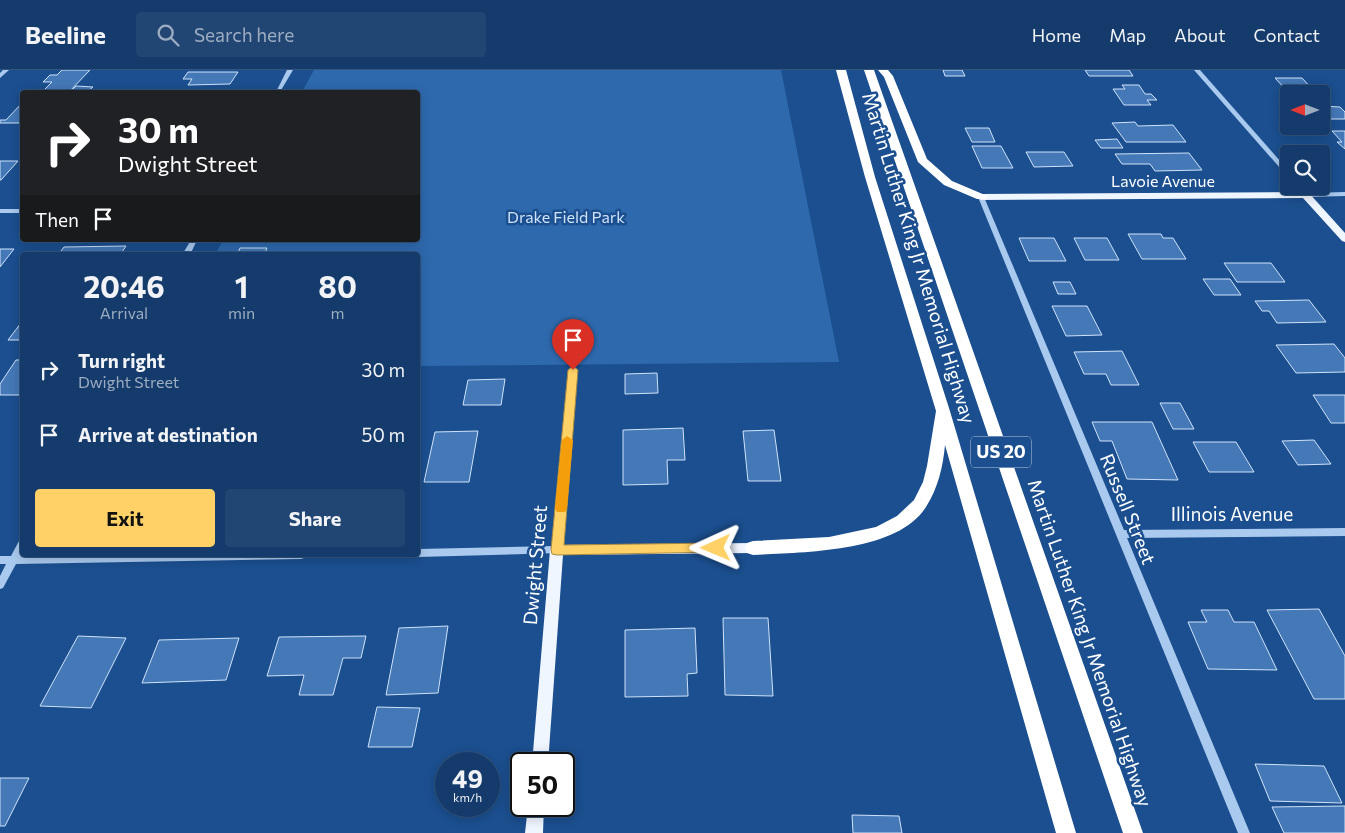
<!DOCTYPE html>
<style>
:root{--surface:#143b6b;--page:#214673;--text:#f1f3f6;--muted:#9dadc1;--line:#33557e;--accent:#ffd166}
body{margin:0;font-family:Commissioner,sans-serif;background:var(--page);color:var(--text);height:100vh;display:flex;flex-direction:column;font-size:19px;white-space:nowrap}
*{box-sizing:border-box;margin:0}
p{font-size:16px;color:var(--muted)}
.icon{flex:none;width:28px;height:28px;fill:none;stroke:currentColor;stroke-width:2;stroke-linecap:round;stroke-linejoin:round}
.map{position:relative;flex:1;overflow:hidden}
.sheet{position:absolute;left:20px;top:182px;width:400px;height:305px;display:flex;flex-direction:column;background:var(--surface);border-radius:5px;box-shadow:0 2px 12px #0003,0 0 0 1px var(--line)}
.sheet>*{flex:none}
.hud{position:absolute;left:20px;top:20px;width:400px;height:152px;border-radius:5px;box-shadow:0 2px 12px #0003,0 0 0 1px var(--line);background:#202124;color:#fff;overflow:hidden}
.needle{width:32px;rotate:270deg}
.fabs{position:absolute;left:1280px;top:15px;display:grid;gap:10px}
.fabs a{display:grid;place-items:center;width:50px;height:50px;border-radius:5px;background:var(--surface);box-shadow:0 2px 12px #0003,0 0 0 1px var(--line);font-size:25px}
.speed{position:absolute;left:435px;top:682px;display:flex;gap:10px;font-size:25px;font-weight:700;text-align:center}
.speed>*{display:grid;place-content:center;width:65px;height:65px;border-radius:50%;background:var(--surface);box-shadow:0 2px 12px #0003,0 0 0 1px var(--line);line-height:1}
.speed small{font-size:12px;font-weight:400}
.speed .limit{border:2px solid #111;border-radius:8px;background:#fff;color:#111}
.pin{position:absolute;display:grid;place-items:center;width:42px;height:42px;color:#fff;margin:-51px -21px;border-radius:50% 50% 50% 0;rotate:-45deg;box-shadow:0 0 5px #0007}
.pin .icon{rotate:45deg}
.me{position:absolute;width:55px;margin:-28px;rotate:269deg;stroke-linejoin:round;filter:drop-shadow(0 0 4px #0008)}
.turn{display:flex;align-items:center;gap:18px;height:105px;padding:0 15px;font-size:22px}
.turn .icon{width:65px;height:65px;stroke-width:2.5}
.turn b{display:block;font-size:35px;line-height:42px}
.then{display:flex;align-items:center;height:48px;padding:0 15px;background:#0003;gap:10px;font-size:19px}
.eta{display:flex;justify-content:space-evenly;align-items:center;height:85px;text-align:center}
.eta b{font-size:30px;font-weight:700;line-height:35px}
.action{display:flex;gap:10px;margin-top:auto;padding:10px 15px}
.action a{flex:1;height:58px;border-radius:5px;background:var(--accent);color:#111;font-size:20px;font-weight:700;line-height:58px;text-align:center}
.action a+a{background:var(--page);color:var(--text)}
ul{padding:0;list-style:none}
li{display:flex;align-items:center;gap:15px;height:65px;padding:0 15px}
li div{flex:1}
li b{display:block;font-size:19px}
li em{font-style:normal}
header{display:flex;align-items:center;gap:30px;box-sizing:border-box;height:70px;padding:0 25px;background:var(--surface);border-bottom:1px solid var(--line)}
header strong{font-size:24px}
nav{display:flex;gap:28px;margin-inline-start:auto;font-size:18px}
.search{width:350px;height:45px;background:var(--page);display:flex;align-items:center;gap:12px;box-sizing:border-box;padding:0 18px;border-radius:5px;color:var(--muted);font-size:19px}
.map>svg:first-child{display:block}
</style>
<header>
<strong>Beeline</strong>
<div class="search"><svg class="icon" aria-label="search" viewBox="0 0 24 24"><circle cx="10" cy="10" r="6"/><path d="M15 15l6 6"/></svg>Search here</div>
<nav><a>Home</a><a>Map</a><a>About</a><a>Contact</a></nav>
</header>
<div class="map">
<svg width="1345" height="763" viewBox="0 0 1345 763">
<rect width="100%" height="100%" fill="#1b4f8f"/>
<!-- green -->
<path fill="#2e69ad" d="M314,0H781L839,292L418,296V185H215L223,170H418V22H302Z"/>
<!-- building -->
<path fill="#4478b7" stroke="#cfe3fa" d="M62,0H90L69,22H42L52,12H43L50,5H57Z
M943,0H962L965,6H945Z
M1085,0H1129L1133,6H1089Z
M188,2H238L230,14L188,15L192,9H183Z
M1275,8H1302L1315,22H1288Z
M1122,15H1139L1145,24H1151L1157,30H1147L1151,35H1124L1113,19H1125Z
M76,16L93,17L87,22H70Z
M22,33V53H0V50H6Z
M1321,36L1340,37L1345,42V49H1321Z
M1135,52L1138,56L1173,55L1186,72H1126L1112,53Z
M965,58H989L995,72H972Z
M1332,61H1345V79L1337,72H1342Z
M1117,69L1123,78H1101L1095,70Z
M972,76H1001L1013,98H982Z
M1026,82H1064L1073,96L1034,97Z
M1189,83L1202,100L1155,101L1150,94H1122L1115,84Z
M0,91H18L1,110H0Z
M1128,164H1161L1163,168H1173L1186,189H1142Z
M1019,168H1054L1066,191H1029Z
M1074,168H1107L1119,190H1085Z
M126,176L120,185H58L64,177Z
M240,178H267L264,185H237Z
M0,179H14L0,197Z
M1224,193H1271L1285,212H1237Z
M1203,209H1230L1241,225H1214Z
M1053,212H1070L1076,224H1058Z
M1309,230L1326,252L1277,253L1269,241H1262L1255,231Z
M1052,236H1087L1102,265L1066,266Z
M21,253L22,270H8Z
M1334,274L1345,288V302L1296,303L1276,275Z
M1122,281L1139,315H1111L1106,304H1084L1074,282Z
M16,290H22V325H0V314Z
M657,303L658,323L625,324V304Z
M505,309L501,335H463L468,310Z
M1313,325H1345V353H1331Z
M1160,333H1180L1194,359H1173Z
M1092,352H1152L1178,410L1127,409L1112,371H1100Z
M683,358L685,390H667L668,414L623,415V360Z
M774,360L781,411H748L743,361Z
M478,361L469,412H424L435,362Z
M1314,370L1331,394L1298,395L1282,371Z
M1193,372H1236L1254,402H1209Z
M1319,539L1345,586V629H1314L1267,540Z
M1201,540H1228L1234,552H1254L1277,600L1208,599L1188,552H1207Z
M723,548H768L773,626L725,625Z
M448,556L438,623L386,625L399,558Z
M695,558L697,603L687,604L688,626L625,627V560Z
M78,566L126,568L91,638L40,636Z
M366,566L361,588H343L333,625H299L304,605L267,606L279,567Z
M239,568L226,610L142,613L159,570Z
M377,637L420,638L412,677H368Z
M1255,694L1324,696L1342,733L1270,731Z
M0,708H29L5,756H0Z
M1345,736V763H1284L1272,737Z
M852,745L899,746L902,763H853Z"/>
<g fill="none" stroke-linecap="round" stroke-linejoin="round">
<!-- minor -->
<path fill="#a9c9ee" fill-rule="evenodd" d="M3,0H9L0,8V3Z
M287,0H293L280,22H276Z
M1194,0H1200L1289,101V107L1287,106Z
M1296,116H1303L1308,123L1345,122V126L1306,127L1304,126Z
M981,125L984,127L1124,460L1345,458V466L1127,468L1250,763H1238L978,127Z
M0,139H22V143H0Z
M191,170H197L190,185H182Z
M573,296L577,299L562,480L560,483L418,487L415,486L418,485V479L553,476L569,299Z
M22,470V482L21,486L306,485L304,488L301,489L16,494L3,518L0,519V506L6,494H0V486H11L19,471Z"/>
<!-- major -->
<path fill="#f0f6ff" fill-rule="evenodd" d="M1306,122L1309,123L1345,163V172L1342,171L1303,128L981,130L976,127L981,124Z
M753,473L758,474L760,478L758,482L753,483L563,485L548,694H532L550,480L552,476L557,475Z
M528,736H544L543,763H525Z"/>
<!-- highway -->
<path fill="#fff" fill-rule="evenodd" d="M836,0H846L875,107L949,338L1076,763H1056L945,375C943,397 938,418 926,437C897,483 802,482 753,485L747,483L745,478L747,473L753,471L829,467L876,457L897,446L914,430L923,412L927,396L936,341L865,107Z
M864,0H874L1143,763H1123Z
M878,0H888L893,6L927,89L952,111L985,125L987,127L985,129H977L944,115L918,92L884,7Z"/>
</g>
<!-- route -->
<path fill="#ffd166" stroke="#a68842" d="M573,296L578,300L564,475L716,473L721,475L723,478L721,482L557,485L552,484L551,480L568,300Z"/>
<!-- slow -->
<path fill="#f59e0b" d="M567,366L573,370L567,438L565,442H557L555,438L562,370Z"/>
<g text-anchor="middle" stroke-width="5" stroke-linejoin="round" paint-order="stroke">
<!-- far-street labels -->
<g font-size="16" fill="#fff" stroke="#1b4f8f">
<text x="1163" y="117">Lavoie Avenue</text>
</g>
<!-- far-park labels -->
<g font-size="16" fill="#cfe3fa" stroke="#1b4f8f">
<text x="566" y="153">Drake Field Park</text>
</g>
<!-- shield labels -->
<rect fill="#1b4f8f" stroke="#bbcadd" stroke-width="1" x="971" y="366.5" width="60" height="31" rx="4"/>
<g font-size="18" font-weight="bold" fill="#fff">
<text x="1001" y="388">US 20</text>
</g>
<!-- street labels -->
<g font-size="19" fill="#fff" stroke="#1b4f8f">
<text transform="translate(919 188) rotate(73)" y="7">Martin Luther King Jr Memorial Highway</text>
<text transform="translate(1128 439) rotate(68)" y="7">Russell Street</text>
<text x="1232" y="451">Illinois Avenue</text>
<text transform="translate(535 495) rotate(-85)" y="7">Dwight Street</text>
<text transform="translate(1090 573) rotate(71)" y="7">Martin Luther King Jr Memorial Highway</text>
</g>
</g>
</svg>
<div class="fabs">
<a><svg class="needle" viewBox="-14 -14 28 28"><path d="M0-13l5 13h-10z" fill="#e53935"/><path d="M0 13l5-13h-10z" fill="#9dadc1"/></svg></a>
<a><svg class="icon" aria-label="search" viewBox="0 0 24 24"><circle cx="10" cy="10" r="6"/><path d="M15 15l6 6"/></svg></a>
</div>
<div class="speed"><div>49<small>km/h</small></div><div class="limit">50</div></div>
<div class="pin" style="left:573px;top:300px;background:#d93025"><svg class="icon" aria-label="arrive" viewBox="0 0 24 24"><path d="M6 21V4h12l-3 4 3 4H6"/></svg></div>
<svg class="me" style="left:716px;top:478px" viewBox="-20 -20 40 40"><path d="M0-17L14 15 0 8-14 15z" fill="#ffd166" stroke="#fff" stroke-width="4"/></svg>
<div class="hud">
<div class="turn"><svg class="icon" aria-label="right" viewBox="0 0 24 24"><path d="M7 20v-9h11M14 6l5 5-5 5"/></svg><div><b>30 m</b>Dwight Street</div></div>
<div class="then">Then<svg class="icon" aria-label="arrive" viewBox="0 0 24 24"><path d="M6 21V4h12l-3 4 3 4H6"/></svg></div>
</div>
<section class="sheet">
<div class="eta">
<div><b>20:46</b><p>Arrival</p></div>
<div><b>1</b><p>min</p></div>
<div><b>80</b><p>m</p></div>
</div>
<ul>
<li><svg class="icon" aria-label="right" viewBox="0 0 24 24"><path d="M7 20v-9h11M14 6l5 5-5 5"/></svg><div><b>Turn right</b><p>Dwight Street</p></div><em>30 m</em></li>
<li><svg class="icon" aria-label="arrive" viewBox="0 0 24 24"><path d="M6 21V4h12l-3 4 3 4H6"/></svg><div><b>Arrive at destination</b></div><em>50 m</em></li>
</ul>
<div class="action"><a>Exit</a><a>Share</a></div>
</section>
</div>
